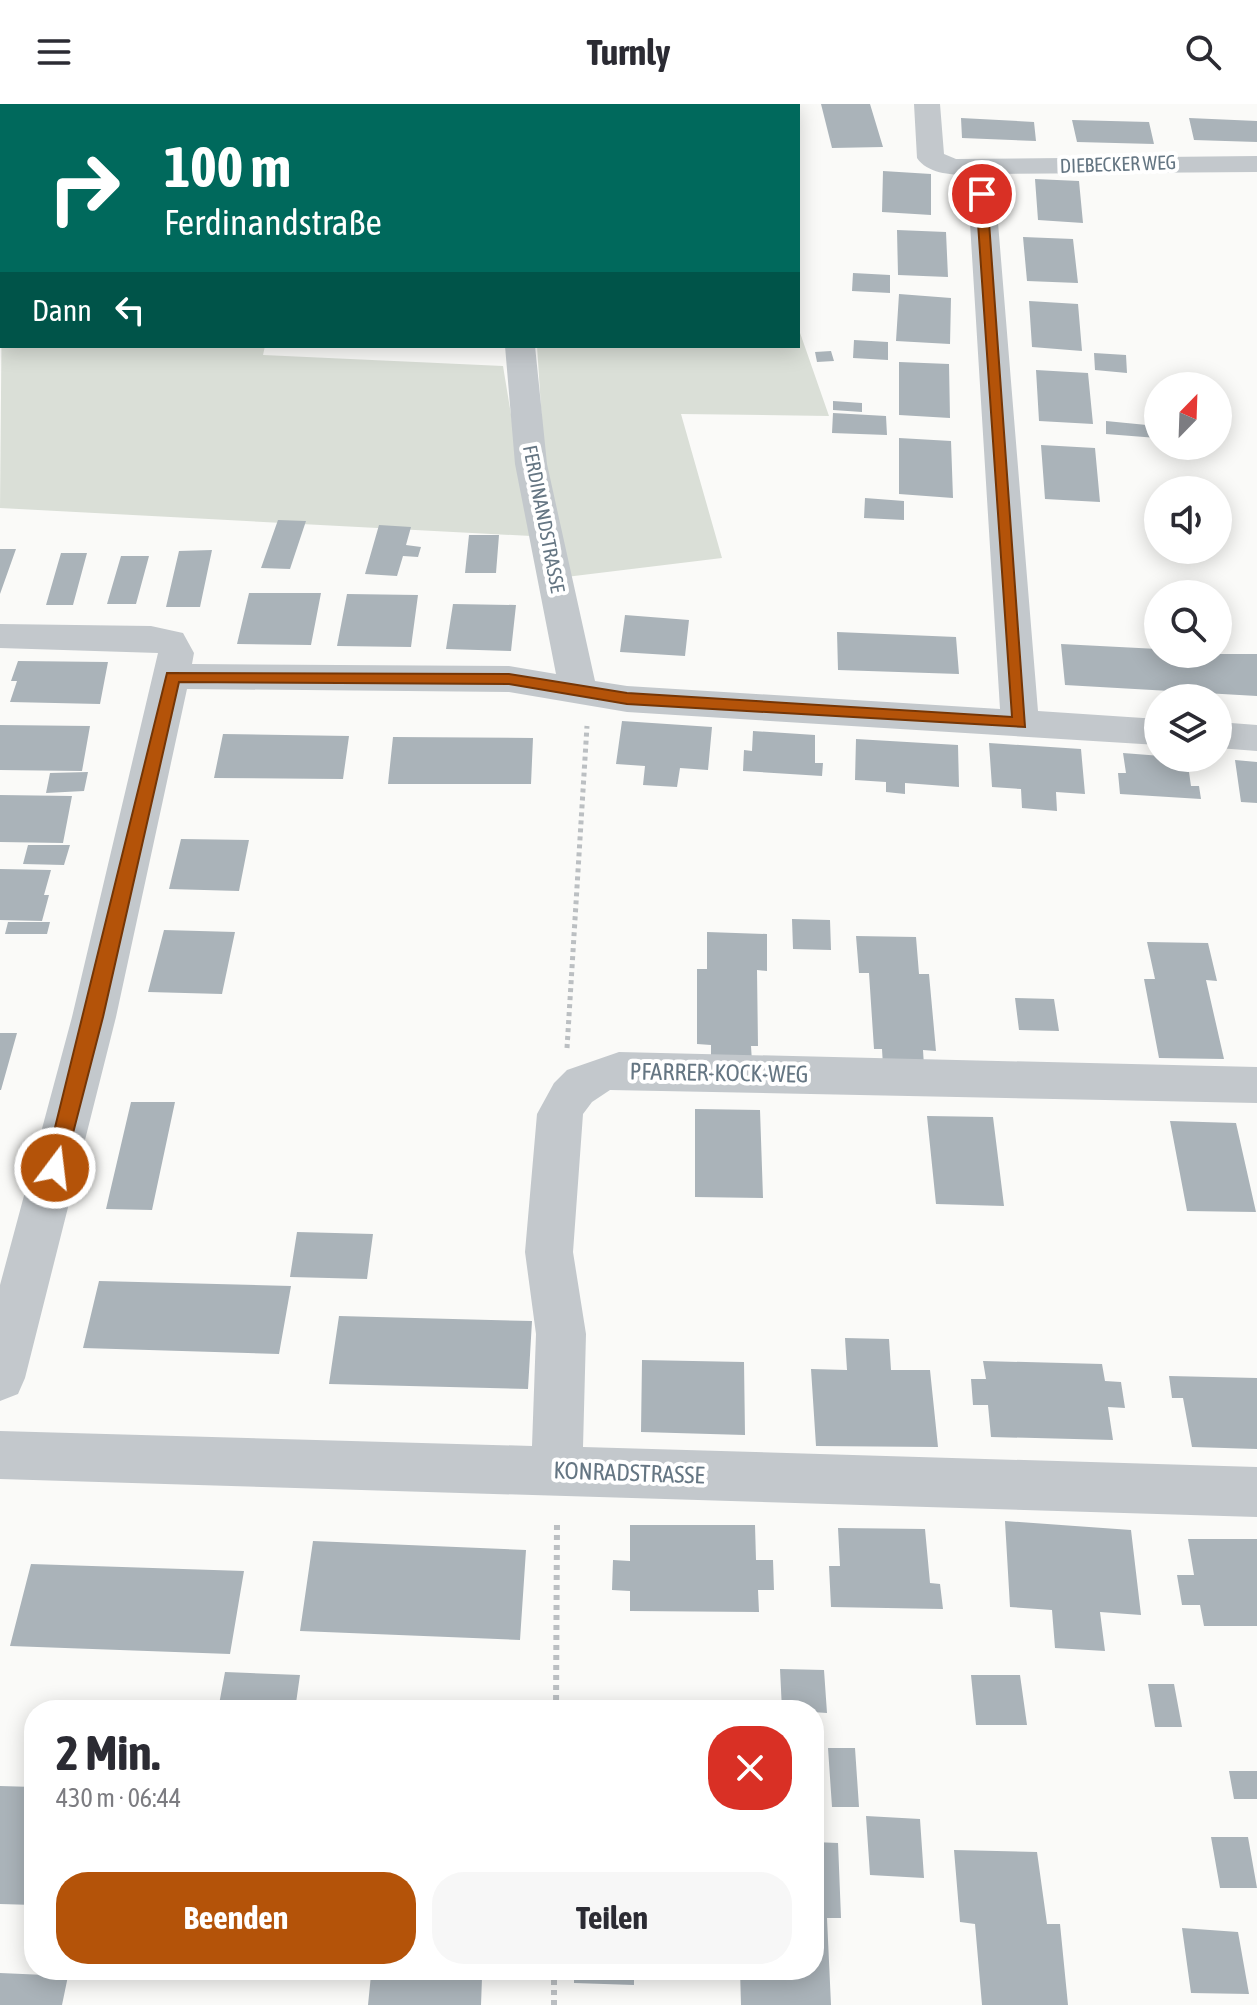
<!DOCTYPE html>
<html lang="de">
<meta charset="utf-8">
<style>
:root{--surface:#fff;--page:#f7f7f7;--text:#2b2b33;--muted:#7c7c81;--accent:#b45309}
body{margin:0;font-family:"Asap Condensed",sans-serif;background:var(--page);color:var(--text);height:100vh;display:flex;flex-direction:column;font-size:30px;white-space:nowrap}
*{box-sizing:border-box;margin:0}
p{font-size:26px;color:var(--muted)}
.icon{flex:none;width:44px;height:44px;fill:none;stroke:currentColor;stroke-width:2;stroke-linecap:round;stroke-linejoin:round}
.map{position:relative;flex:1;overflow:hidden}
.drawer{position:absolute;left:24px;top:1596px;width:800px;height:280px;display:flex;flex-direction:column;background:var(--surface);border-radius:32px;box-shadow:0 4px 20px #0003}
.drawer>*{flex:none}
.guide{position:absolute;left:0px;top:0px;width:800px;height:244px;box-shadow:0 4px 20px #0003;background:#00695c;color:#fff;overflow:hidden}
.needle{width:52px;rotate:23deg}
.fabs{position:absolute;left:1144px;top:268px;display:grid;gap:16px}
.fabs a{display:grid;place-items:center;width:88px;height:88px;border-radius:50%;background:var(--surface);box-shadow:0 4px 20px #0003;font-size:40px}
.pin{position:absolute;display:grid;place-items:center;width:68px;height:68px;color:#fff;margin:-34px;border:4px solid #fff;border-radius:50%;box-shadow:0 2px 8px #0007}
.me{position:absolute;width:88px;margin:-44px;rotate:15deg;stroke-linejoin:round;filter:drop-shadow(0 0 6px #0008)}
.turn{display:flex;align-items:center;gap:28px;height:168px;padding:0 32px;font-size:36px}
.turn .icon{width:104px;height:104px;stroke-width:2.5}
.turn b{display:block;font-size:56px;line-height:68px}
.then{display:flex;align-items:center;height:76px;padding:0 32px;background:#0003;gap:16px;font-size:30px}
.round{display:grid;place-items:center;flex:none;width:84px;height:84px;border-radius:32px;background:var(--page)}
.head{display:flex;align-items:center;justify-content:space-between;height:136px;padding:0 32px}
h1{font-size:48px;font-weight:700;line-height:60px}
.button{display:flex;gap:16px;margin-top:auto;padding:16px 32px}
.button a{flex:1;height:92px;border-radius:32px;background:var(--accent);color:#fff;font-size:32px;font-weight:700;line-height:92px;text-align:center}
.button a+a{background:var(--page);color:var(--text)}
header{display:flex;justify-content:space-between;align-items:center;height:104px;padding:0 32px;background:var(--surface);font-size:36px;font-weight:700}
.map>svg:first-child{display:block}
</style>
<header><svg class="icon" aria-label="menu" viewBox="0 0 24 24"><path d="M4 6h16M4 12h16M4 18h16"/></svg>Turnly<svg class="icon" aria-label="search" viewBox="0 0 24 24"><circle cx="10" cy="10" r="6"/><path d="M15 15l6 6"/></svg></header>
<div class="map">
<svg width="1257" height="1901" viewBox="0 0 1257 1901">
<rect width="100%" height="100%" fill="#fafaf8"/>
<!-- green -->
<path fill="#dadfd7" d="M2,177V242H265L263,251L503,262L531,432L0,404Z
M798,223L829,312L681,310L722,454L566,473L544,350L537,242H798Z"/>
<!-- building -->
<path fill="#aab3b9" d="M821,0H870L883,43L832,44Z
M961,14L1034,18L1036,37L962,34Z
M1189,14L1257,17V38L1194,36Z
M1072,16L1149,18L1154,40L1077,38Z
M883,67L931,70V111L882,108Z
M1035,75L1079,77L1083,119L1038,116Z
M897,126L946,128L948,173L898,171Z
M1023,133L1073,135L1078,179L1027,177Z
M853,169L890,171V189L852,187Z
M899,190L951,194L950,240L896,237Z
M1029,197L1078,200L1082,247L1032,243Z
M854,236L888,238V256L853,254Z
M831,247L834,257L817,258L815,248Z
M1094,249L1126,251L1127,269L1095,266Z
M899,258L949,260L950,314L899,311Z
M1036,266L1088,269L1093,320L1039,317Z
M833,297L862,299V308L833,306Z
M833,309L886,312L887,331L832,329Z
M1106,317L1157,322V334L1106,330Z
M899,334L951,337L953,394L899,390Z
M1041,341L1095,344L1100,398L1045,395Z
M865,394L904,397V416L864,414Z
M278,416L306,417L290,465L261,464Z
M379,421L411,423L406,441L421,443L418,453L403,452L397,472L365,470Z
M469,431H499L496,469H465Z
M0,445H16L0,490Z
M212,446L200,503H166L179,447Z
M61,449H87L73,501H46Z
M121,452H149L136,500H107Z
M249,489H321L311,541L237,540Z
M347,490L418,491L411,543L337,542Z
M453,500L516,501L511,547L446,545Z
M625,511L689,516L685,552L620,548Z
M837,528L956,533L959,570L838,566Z
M1061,540L1158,545V550H1257V592L1065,581Z
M18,557L108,558L100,600L10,598L17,577H11Z
M622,617L712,623L708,666L680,664L677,683L643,681L645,662L616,660Z
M0,621L90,622L82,667L0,666Z
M753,627L815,631V659H823L822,672L743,667L744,646L752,647Z
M223,630L349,632L343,675L214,674Z
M393,633L533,634L531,680H388Z
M856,635L958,641L959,683L905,679V690L886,688V678L855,676Z
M989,639L1081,645L1085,690L1056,688L1057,707L1022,704L1021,685L992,683Z
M1123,649L1187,654L1191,682H1199L1201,695L1120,690L1118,669H1126Z
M1235,656L1257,658V699L1241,698Z
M88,668L84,687L46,689L50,669Z
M0,691L72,692L63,739L0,738Z
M181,735L249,736L239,787L169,785Z
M28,741H70L64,761L23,760Z
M0,765L51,766L44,791H49L42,817L0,816Z
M792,815L830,816L831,846L793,845Z
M8,818H50L47,830H5Z
M164,826L235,828L222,890L148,888Z
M707,828L767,830V867L757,866L758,942H751L752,958H711V941L697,940V865H707Z
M856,832L916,833L919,870H929L936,947L923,946L924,962H883L882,945H874L869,869H859Z
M1147,838L1208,839L1217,877L1206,876L1224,955L1159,954L1144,875H1155Z
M1015,894L1054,895L1059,927L1019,926Z
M0,929H17L1,986H0Z
M131,998H175L152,1106L106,1105Z
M695,1005L760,1006L763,1094L695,1093Z
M927,1012L993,1013L1004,1102L936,1100Z
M1170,1017L1236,1019L1256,1108L1187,1107Z
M297,1128L373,1130L367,1175L290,1173Z
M99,1177L291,1182L279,1250L83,1244Z
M339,1212L532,1217L528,1285L329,1280Z
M845,1234L889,1235L891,1266H930L938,1343L816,1342L811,1265L847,1266Z
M642,1256L744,1258L745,1331L641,1328Z
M983,1257L1102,1260L1105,1277L1121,1278L1125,1304L1108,1303L1113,1336L991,1333L988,1301H973L971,1275H986Z
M1169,1272L1257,1274V1345L1192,1343L1183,1294H1172Z
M1005,1417L1131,1426L1141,1511L1100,1508L1105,1547L1055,1544L1052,1506L1010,1503Z
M630,1421H755L756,1456H773L774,1486H758L759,1508L630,1507V1487L612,1486L613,1456L630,1457Z
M838,1424L925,1425L930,1479L940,1480L943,1505L831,1503L829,1462H840Z
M1188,1435H1257V1522H1204L1200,1501H1182L1177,1471H1194Z
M313,1437L526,1446L520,1536L300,1527Z
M31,1460L244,1467L230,1550L10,1542Z
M780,1565L824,1566L827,1609L782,1606Z
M225,1568L300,1571L295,1606H218Z
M971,1571H1020L1027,1621H976Z
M1148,1580H1174L1182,1623H1155Z
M828,1644H855L859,1703H832Z
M1229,1667H1257V1695H1234Z
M0,1682L34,1683V1801L0,1800Z
M866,1712L920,1715L924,1774L870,1771Z
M1211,1733H1248L1257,1784H1220Z
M814,1738L838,1739L841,1814H827L831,1901H741L740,1866H814Z
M954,1746L1037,1748L1047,1820H1060L1068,1901H982L975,1820L960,1818Z
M1182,1824L1238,1828L1249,1890L1191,1889Z
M574,1866H634V1881L574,1879Z
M0,1869L68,1872L62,1901H0Z
M371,1871L482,1874L481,1901H368Z"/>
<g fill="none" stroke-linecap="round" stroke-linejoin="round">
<!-- path-far1 -->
<path stroke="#bbbfc2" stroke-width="5" stroke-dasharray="4 4" stroke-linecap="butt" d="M567,944L587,622"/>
<!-- path -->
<path stroke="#bbbfc2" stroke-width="6" stroke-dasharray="5 5" stroke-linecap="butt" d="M556,1606L557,1416
M554,1866V1901"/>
<!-- minor -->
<path fill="#c3c8cc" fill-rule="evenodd" d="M530,0H556V2H530Z
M914,0H940L944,50L956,55L1257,52V68L994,70L1038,607L1158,615V641L627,608L509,588L187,585L116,913L25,1274L18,1290L0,1297V1181L72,913L158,549L0,544V520L151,522L183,529L194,549L192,560L509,562L556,570L515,360L505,242H535L547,360L595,577L627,582L1000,605L967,71C950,71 927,69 917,54Z
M1218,618L1257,621V647L1218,644Z
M619,948L1257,963V999L610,986L592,998L583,1010L573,1148L586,1230L583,1343L1257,1363V1413L0,1375V1327L532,1342L536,1230L525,1148L537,1010L554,979L567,966Z"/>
</g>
<!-- route -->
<path fill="#b45309" stroke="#753606" stroke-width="2" d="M982,86L987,90L1025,623L627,600L509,580L179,578L103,913L64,1064L62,1069H48L45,1064L167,569L509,570L627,589L1012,613L976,90Z"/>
<g text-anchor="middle" stroke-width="8" stroke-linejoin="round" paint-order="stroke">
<!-- far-street labels -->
<g font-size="20" fill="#657683" stroke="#fff">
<text transform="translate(1118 60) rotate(-2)" y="7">DIEBECKER WEG</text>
<text transform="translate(544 415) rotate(79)" y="7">FERDINANDSTRASSE</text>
</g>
<!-- street labels -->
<g font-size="24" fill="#657683" stroke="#fff">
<text transform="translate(719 969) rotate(1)" y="8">PFARRER-KOCK-WEG</text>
<text transform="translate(629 1369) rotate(2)" y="8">KONRADSTRASSE</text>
</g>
</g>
</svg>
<div class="fabs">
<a><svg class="needle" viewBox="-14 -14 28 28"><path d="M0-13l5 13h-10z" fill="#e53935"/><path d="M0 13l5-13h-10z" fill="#7c7c81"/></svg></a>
<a><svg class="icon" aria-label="sound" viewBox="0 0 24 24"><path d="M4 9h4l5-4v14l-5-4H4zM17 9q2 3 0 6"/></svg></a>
<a><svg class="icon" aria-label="search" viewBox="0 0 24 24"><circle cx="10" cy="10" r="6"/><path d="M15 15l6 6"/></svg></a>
<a><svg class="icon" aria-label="layers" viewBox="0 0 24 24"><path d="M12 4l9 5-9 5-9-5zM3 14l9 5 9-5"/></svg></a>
</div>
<div class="pin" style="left:982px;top:90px;background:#d93025"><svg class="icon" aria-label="arrive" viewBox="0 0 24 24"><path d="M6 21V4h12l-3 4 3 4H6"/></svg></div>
<svg class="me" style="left:55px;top:1064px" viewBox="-20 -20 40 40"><circle r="17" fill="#b45309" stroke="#fff" stroke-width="3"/><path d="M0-11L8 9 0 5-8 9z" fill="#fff"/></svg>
<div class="guide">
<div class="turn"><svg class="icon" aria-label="right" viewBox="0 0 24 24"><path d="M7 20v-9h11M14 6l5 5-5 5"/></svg><div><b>100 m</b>Ferdinandstraße</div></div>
<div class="then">Dann<svg class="icon" aria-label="left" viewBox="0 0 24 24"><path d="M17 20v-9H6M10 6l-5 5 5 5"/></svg></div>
</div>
<section class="drawer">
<div class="head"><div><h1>2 Min.</h1><p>430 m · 06:44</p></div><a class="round" style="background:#d93025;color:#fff"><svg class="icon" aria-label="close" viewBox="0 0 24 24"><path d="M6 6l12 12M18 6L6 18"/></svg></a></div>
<div class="button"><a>Beenden</a><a>Teilen</a></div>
</section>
</div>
